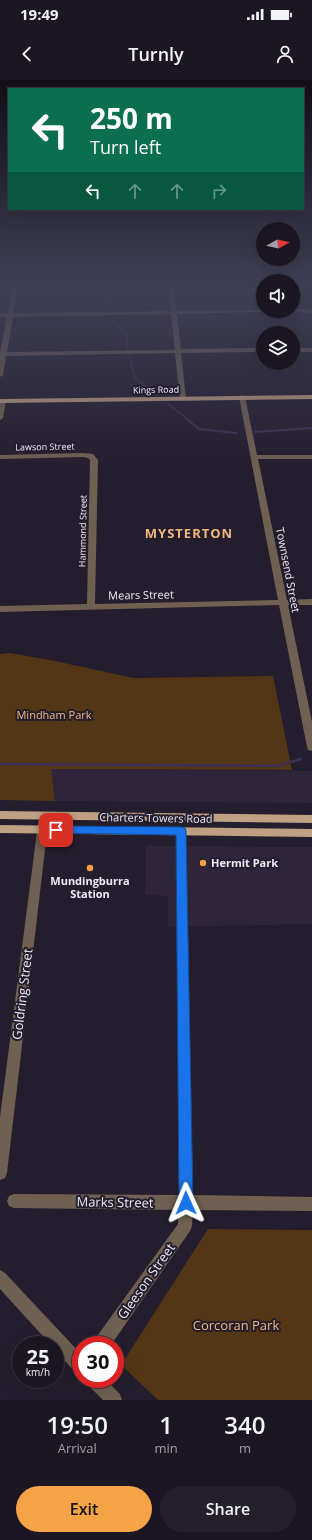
<!DOCTYPE html>
<style>
:root{--surface:#1b1622;--page:#241f2a;--text:#f1f3f6;--muted:#a09fa5;--line:#393540;--accent:#f5a346}
body{margin:0;font-family:"Open Sans",sans-serif;background:var(--page);color:var(--text);height:100vh;display:flex;flex-direction:column;font-size:15px;white-space:nowrap}
*{box-sizing:border-box;margin:0}
p{font-size:13px;color:var(--muted)}
.icon{flex:none;width:22px;height:22px;fill:none;stroke:currentColor;stroke-width:2;stroke-linecap:round;stroke-linejoin:round}
.map{position:relative;height:1320px;overflow:hidden}
.drawer{display:flex;flex-direction:column;background:var(--surface);flex:1}
.drawer>*{flex:none}
.hud{position:absolute;left:8px;top:8px;width:296px;height:122px;border-radius:0px;box-shadow:0 4px 16px #0002,0 0 0 1px var(--line);background:#0b6e4f;color:#fff;overflow:hidden}
.needle{width:26px;rotate:82deg}
.buttons{position:absolute;left:256px;top:142px;display:grid;gap:8px}
.buttons a{display:grid;place-items:center;width:44px;height:44px;border-radius:50%;background:var(--surface);box-shadow:0 4px 16px #0002,0 0 0 1px var(--line);font-size:20px}
.speed{position:absolute;left:12px;top:1256px;display:flex;gap:8px;font-size:20px;font-weight:700;text-align:center}
.speed>*{display:grid;place-content:center;width:52px;height:52px;border-radius:50%;background:var(--surface);box-shadow:0 4px 16px #0002,0 0 0 1px var(--line);line-height:1}
.speed small{font-size:10px;font-weight:400}
.speed .limit{border:6px solid #d22;background:#fff;color:#111}
.pin{position:absolute;display:grid;place-items:center;width:34px;height:34px;color:#fff;margin:-17px;border-radius:8px;box-shadow:0 2px 6px #0006}
.me{position:absolute;width:44px;margin:-22px;rotate:359deg;stroke-linejoin:round;filter:drop-shadow(0 0 3px #0008)}
.turn{display:flex;align-items:center;gap:14px;height:84px;padding:0 16px;font-size:18px}
.turn .icon{width:52px;height:52px;stroke-width:2.5}
.turn b{display:block;font-size:28px;line-height:34px}
.lanes{display:flex;align-items:center;height:38px;padding:0 16px;background:#0003;justify-content:center;gap:20px;direction:ltr}
.lanes .off{opacity:.35}
.eta{display:flex;justify-content:space-evenly;align-items:center;height:68px;text-align:center}
.eta b{font-size:24px;font-weight:600;line-height:28px}
.primary-button{display:flex;gap:8px;margin-top:auto;padding:8px 16px}
.primary-button a{flex:1;height:46px;border-radius:24px;background:var(--accent);color:#111;font-size:16px;font-weight:600;line-height:46px;text-align:center}
.primary-button a+a{background:var(--page);color:var(--text)}
.status{display:flex;justify-content:space-between;align-items:center;height:28px;padding:0 20px;background:var(--surface);direction:ltr}
.status svg{height:11px;fill:currentColor}
header{display:flex;justify-content:space-between;align-items:center;height:52px;padding:0 16px;background:var(--surface);font-size:18px;font-weight:600}
.map>svg:first-child{display:block}
</style>
<div class="status"><b>19:49</b><svg viewBox="0 0 49 12"><path d="M0 12V9h3v3zM5 12V6h3v6zM10 12V3h3v9zM15 12V0h3v12zM26 1h20v11H26zM47 4h2v5h-2z"/></svg></div>
<header><svg class="icon" aria-label="back" viewBox="0 0 24 24"><path d="M15 5l-7 7 7 7"/></svg>Turnly<svg class="icon" aria-label="person" viewBox="0 0 24 24"><circle cx="12" cy="8" r="4"/><path d="M4 21q1-7 8-7t8 7"/></svg></header>
<div class="map">
<svg width="312" height="1320" viewBox="0 0 312 1320">
<rect width="100%" height="100%" fill="#241d2d"/>
<!-- built -->
<path fill="#2f253a" d="M50,689L312,691V723L55,721Z
M146,766L312,767V844L168,847V816L145,815Z"/>
<!-- green -->
<path fill="#533615" d="M10,573L55,581L133,598L273,596L292,690L51,689L55,721L0,720V574Z
M208,1149L312,1150V1320H158L121,1285Z"/>
<g fill="none" stroke-linecap="round" stroke-linejoin="round">
<!-- stream-far2 -->
<path stroke="#402f54" stroke-width="1.5" d="M111,206L112,232
M113,235V242L127,253L128,270
M129,274L135,298L154,313
M168,324L190,341"/>
<!-- stream-far1 -->
<path stroke="#402f54" stroke-width="2" d="M188,340L199,349L236,353
M255,352L312,348"/>
<!-- stream -->
<path stroke="#402f54" stroke-width="2.5" d="M0,684L277,686L301,679"/>
<!-- minor -->
<path fill="#6f6052" fill-rule="evenodd" d="M12,206H18L13,233L171,231L168,206H174L176,231L263,230V231H293V229H312V233L290,231L177,234L181,269L263,268V272L181,273L186,318L183,320L180,318L175,273L6,276L3,295L0,297V272L7,237H0V233H8ZM171,234L175,270L7,272L13,237Z
M308,206H312V211L310,210Z
M293,268H312V272H293Z
M242,315L245,317L257,375H312V379H258L287,520L312,519V525H288L312,642V671L308,670L307,667L279,525L0,532V526L87,524L90,380L88,378L83,377L0,379V375L83,373L93,374L98,380L95,524L278,520L239,317Z
M3,319L6,321L3,338L0,340V321Z
M44,732L48,733L49,736L7,1093L5,1098L0,1100V1037L39,736L40,733Z
M181,747L185,748L186,751L193,1115L312,1117V1131L193,1130L192,1146L190,1151L111,1265H93L95,1259L178,1144V1130L14,1128L9,1126L7,1121L9,1116L14,1114L179,1115L176,751L177,748Z
M0,1190L5,1193L81,1274V1294L75,1292L55,1270V1265H51L0,1209Z
M86,1299H105L120,1314L122,1320H103L88,1305Z"/>
<!-- major -->
<path fill="#bfa082" fill-rule="evenodd" d="M312,315V319L0,323V319Z
M0,731L312,735V743L0,739Z
M0,745L312,749V757L0,753Z"/>
</g>
<!-- sky -->
<linearGradient id="sky" x2="0" y2="1"><stop stop-color="#141019"/><stop offset="0.53" stop-color="#3f4057"/><stop offset="1" stop-color="#3f4057" stop-opacity="0"/></linearGradient>
<rect width="312" height="391" fill="url(#sky)"/>
<!-- route -->
<path fill="#1a73e8" stroke="#114b97" d="M56,746L181,747L185,748L186,751L193,1123L191,1128L186,1130L181,1128L179,1123L176,755L56,753L53,752L52,750L53,747Z"/>
<!-- markers -->
<g fill="#f5a346" stroke="#241d2d" stroke-width="1.5">
<circle cx="203" cy="783" r="4"/>
<circle cx="90" cy="788" r="4"/>
</g>
<g text-anchor="middle" stroke-width="4" stroke-linejoin="round" paint-order="stroke">
<!-- far-street labels -->
<g font-size="9" fill="#eeeaf4" stroke="#241d2d">
<text transform="translate(156 310) rotate(-1)" y="3">Kings Road</text>
<text transform="translate(45 367) rotate(-1)" y="3">Lawson Street</text>
<text transform="translate(83 451) rotate(-89)" y="3">Hammond Street</text>
</g>
<!-- street labels -->
<g font-size="11" fill="#eeeaf4" stroke="#241d2d">
<text transform="translate(288 490) rotate(79)" y="4">Townsend Street</text>
<text transform="translate(141 515) rotate(-1)" y="4">Mears Street</text>
<text transform="translate(156 738) rotate(1)" y="4">Charters Towers Road</text>
</g>
<!-- park labels -->
<g font-size="11" fill="#efb881" stroke="#241d2d">
<text x="54" y="639">Mindham Park</text>
</g>
<!-- poi labels -->
<g font-size="11" font-weight="bold" fill="#eeeaf4" stroke="#241d2d" text-anchor="start">
<text x="211" y="787">Hermit Park</text>
<text x="90" y="805" text-anchor="middle">Mundingburra<tspan x="90" dy="13">Station</tspan></text>
</g>
<!-- far-district labels -->
<g font-size="13" font-weight="bold" letter-spacing="1" fill="#f1b77d" stroke="#241d2d">
<text x="189" y="458">MYSTERTON</text>
</g>
<!-- near-street labels -->
<g font-size="13" fill="#eeeaf4" stroke="#241d2d">
<text transform="translate(22 914) rotate(-83)" y="5">Goldring Street</text>
<text transform="translate(115 1122) rotate(1)" y="5">Marks Street</text>
<text transform="translate(146 1201) rotate(-55)" y="5">Gleeson Street</text>
</g>
<!-- near-park labels -->
<g font-size="13" fill="#efb881" stroke="#241d2d">
<text x="236" y="1250">Corcoran Park</text>
</g>
</g>
</svg>
<div class="buttons">
<a><svg class="needle" viewBox="-14 -14 28 28"><path d="M0-13l5 13h-10z" fill="#e53935"/><path d="M0 13l5-13h-10z" fill="#a09fa5"/></svg></a>
<a><svg class="icon" aria-label="sound" viewBox="0 0 24 24"><path d="M4 9h4l5-4v14l-5-4H4zM17 9q2 3 0 6"/></svg></a>
<a><svg class="icon" aria-label="layers" viewBox="0 0 24 24"><path d="M12 4l9 5-9 5-9-5zM3 14l9 5 9-5"/></svg></a>
</div>
<div class="speed"><div>25<small>km/h</small></div><div class="limit">30</div></div>
<div class="pin" style="left:56px;top:750px;background:#d93025"><svg class="icon" aria-label="arrive" viewBox="0 0 24 24"><path d="M6 21V4h12l-3 4 3 4H6"/></svg></div>
<svg class="me" style="left:186px;top:1123px" viewBox="-20 -20 40 40"><path d="M0-17L14 15 0 8-14 15z" fill="#1a73e8" stroke="#fff" stroke-width="4"/></svg>
<div class="hud">
<div class="turn"><svg class="icon" aria-label="left" viewBox="0 0 24 24"><path d="M17 20v-9H6M10 6l-5 5 5 5"/></svg><div><b>250 m</b>Turn left</div></div>
<div class="lanes"><svg class="icon" aria-label="left" viewBox="0 0 24 24"><path d="M17 20v-9H6M10 6l-5 5 5 5"/></svg><svg class="icon off" aria-label="ahead" viewBox="0 0 24 24"><path d="M12 20V5M6 11l6-6 6 6"/></svg><svg class="icon off" aria-label="ahead" viewBox="0 0 24 24"><path d="M12 20V5M6 11l6-6 6 6"/></svg><svg class="icon off" aria-label="right" viewBox="0 0 24 24"><path d="M7 20v-9h11M14 6l5 5-5 5"/></svg></div>
</div>
</div>
<section class="drawer">
<div class="eta">
<div><b>19:50</b><p>Arrival</p></div>
<div><b>1</b><p>min</p></div>
<div><b>340</b><p>m</p></div>
</div>
<div class="primary-button"><a>Exit</a><a>Share</a></div>
</section>
